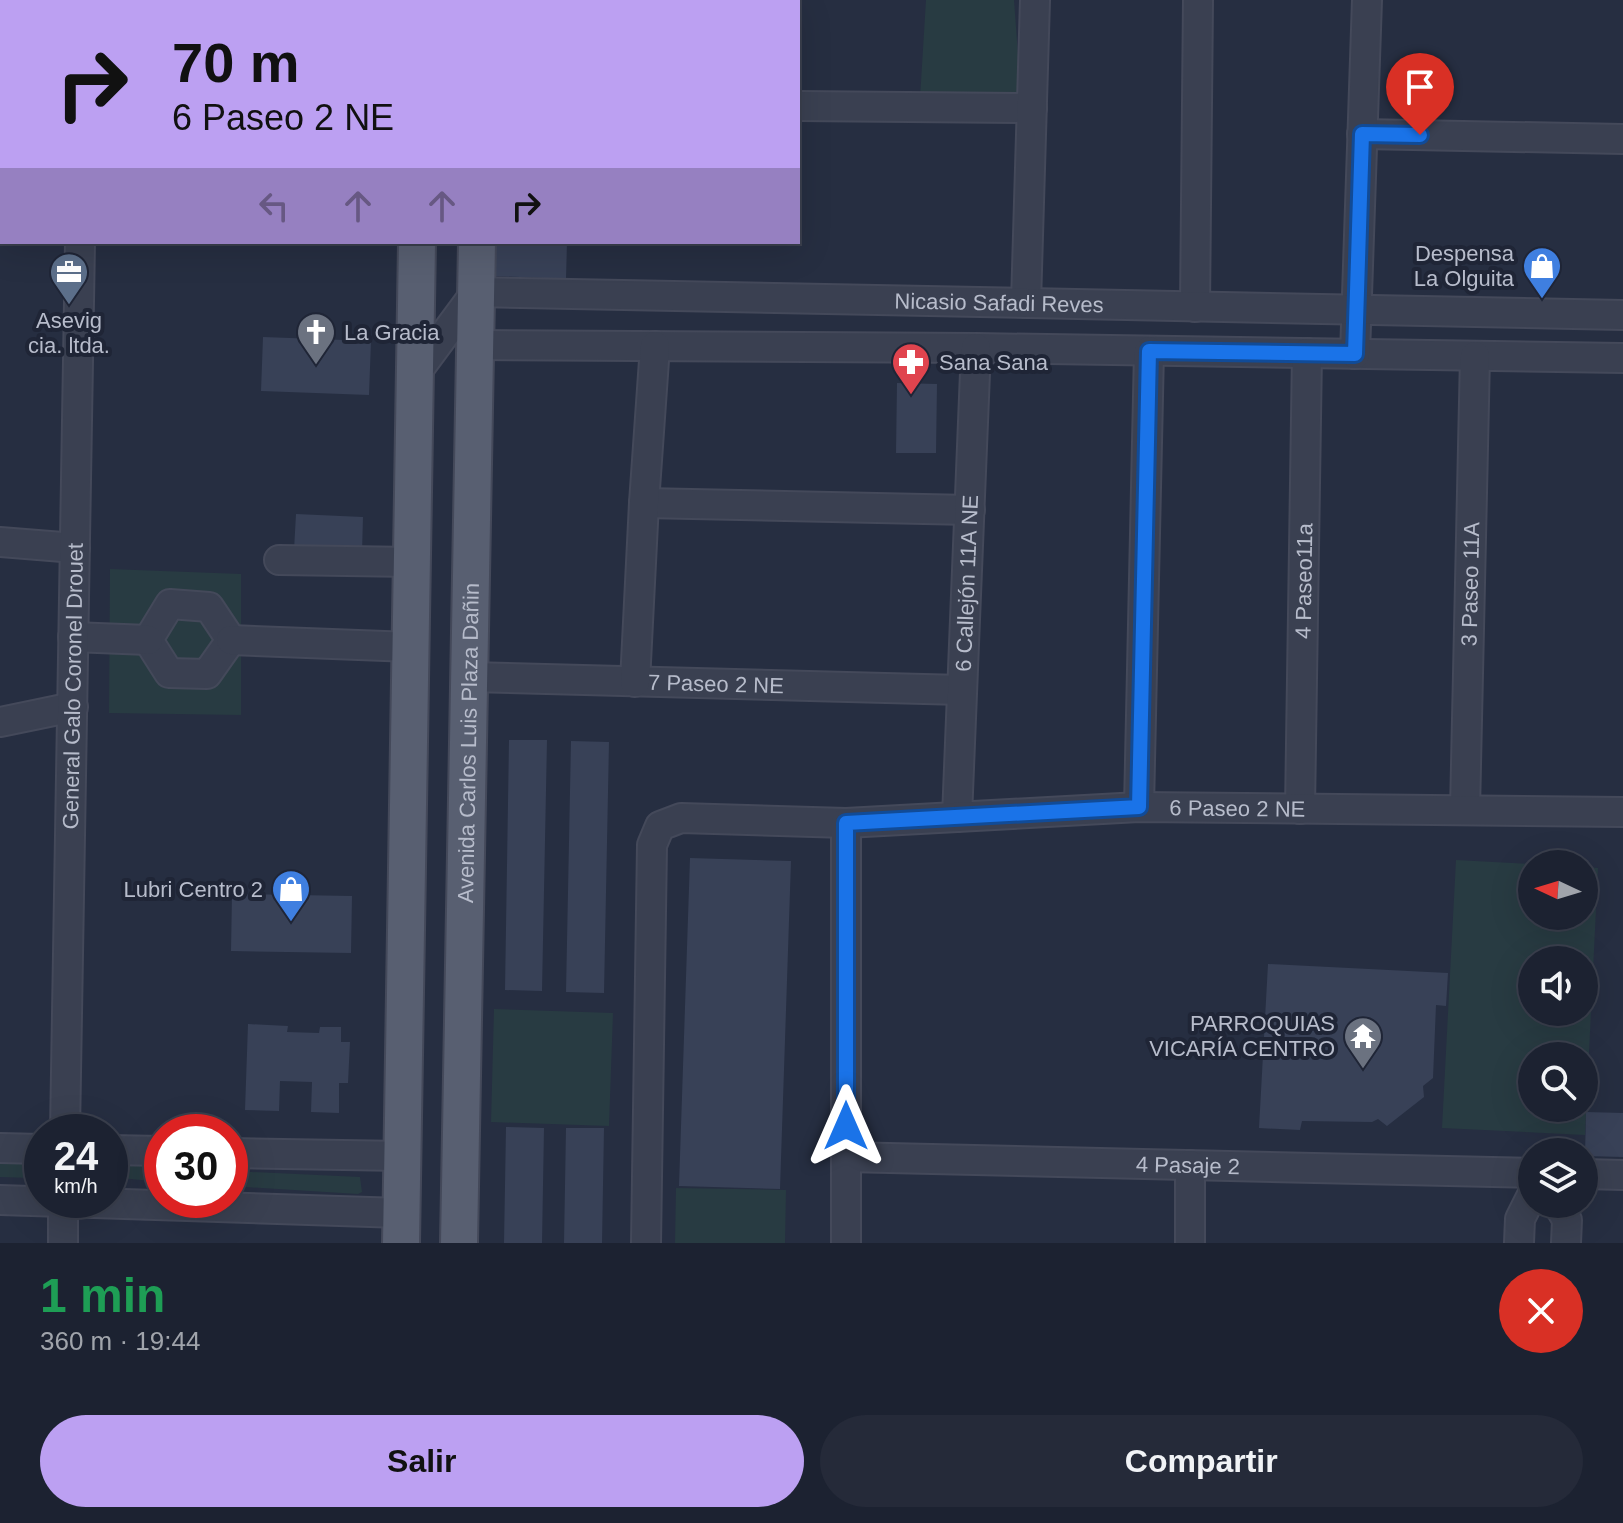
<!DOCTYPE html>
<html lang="es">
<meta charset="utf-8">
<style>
:root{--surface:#1c2231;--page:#252a39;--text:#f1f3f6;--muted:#a0a4ab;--line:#3a3f4d;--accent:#bca0f2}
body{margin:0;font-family:Helvetica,sans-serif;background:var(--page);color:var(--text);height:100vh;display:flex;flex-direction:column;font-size:30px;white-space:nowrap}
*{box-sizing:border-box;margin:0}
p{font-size:26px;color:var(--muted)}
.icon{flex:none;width:44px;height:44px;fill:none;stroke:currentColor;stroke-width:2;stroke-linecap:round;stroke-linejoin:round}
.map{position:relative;height:1243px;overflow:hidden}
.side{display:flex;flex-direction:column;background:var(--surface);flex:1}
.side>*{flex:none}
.top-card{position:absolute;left:0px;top:0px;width:800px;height:244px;box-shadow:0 8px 32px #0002,0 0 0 2px var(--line);background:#bca0f2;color:#111;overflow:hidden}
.needle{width:52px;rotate:274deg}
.controls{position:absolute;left:1518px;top:850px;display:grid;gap:16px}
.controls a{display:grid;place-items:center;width:80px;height:80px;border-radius:50%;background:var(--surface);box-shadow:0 8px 32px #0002,0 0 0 2px var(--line);font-size:40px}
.speed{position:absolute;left:24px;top:1114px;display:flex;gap:16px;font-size:40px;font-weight:700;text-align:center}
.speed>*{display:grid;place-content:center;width:104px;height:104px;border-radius:50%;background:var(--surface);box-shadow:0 8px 32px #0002,0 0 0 2px var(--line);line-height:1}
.speed small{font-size:20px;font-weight:400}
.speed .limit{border:12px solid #d22;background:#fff;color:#111}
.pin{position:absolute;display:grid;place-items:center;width:68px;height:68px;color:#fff;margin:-82px -34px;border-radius:50% 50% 50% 0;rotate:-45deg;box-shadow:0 0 8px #0007}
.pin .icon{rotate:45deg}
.me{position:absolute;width:88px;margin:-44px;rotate:0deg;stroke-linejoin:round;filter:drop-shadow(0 0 6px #0008)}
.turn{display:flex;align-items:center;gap:28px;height:168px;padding:0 40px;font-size:36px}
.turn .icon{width:104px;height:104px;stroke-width:2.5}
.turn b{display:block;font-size:56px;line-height:68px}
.lanes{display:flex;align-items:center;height:76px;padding:0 40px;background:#0003;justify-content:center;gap:40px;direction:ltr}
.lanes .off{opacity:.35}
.round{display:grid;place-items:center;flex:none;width:84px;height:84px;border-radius:42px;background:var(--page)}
.summary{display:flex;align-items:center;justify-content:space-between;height:136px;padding:0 40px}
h1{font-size:48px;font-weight:800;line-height:60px;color:#1e9e55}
.action{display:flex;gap:16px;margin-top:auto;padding:16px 40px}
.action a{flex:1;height:92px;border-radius:48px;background:var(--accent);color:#111;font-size:32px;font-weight:800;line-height:92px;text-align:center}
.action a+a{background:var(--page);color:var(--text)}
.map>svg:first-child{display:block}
</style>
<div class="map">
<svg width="1623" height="1243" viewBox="0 0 1623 1243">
<rect width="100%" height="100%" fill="#262e41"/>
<!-- green -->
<path fill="#283b42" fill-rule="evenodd" d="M926,0H1014L1021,96L920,98Z
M110,569L241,574V715L109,713Z
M1456,860L1532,864V916H1584V867L1598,868L1585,1135L1442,1128ZM1584,960V1012H1532V960ZM1584,1056V1108H1532V1056Z
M494,1009L613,1013L609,1126L491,1122Z
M0,1163H36L39,1165L40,1171L32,1178L0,1177Z
M118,1165L162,1167V1182L110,1177V1166Z
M230,1171L360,1177L362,1192L358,1194L230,1186Z
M676,1188L786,1190L785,1243H675Z"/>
<!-- building -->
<path fill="#384157" d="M495,242H567L566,279L493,276Z
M263,337L371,341L369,395L261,391Z
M897,383L937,384L936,453H896Z
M296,514L363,517L362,553L294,550Z
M509,740H547L542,991L505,990Z
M571,741L609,742L604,993L566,992Z
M690,858L791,861L780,1189L679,1186Z
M232,894L352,896L351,953L231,951Z
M1268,964L1448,973L1446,1006L1436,1005L1433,1078L1423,1086L1424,1097L1387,1126L1378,1119L1372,1122L1302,1121L1300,1130L1259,1128Z
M248,1024L288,1026L287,1032L319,1033L320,1027H341V1042H350L348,1083H339V1113L311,1112L312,1082L280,1081L279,1111L245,1110Z
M1586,1112L1623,1113V1157L1585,1156Z
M506,1127L544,1128L542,1243H504Z
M566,1128H604L602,1243H564Z"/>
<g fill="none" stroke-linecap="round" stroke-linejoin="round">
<!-- minor casing -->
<g stroke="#44495a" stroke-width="32">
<g id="minor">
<path d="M0,22H2"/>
<path d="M798,106L1032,108"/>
<path d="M1362,134L1623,139"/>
<path d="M1026,303L1035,0"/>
<path d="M1195,307L1198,0"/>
<path d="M476,345L976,348L1623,358"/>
<path d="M1355,354L1367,0"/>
<path id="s1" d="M416,373L476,292L1623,315"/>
<path d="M644,503L970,510"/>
<path d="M0,542L75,548"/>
<path d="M279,560L413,562"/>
<path d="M170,604L209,607L231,640L207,674L169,673L148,640Z"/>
<path d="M73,637L148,640"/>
<path d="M231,640L411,647"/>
<path id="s2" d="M470,677L962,690"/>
<path d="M635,682L644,503L655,346"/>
<path d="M0,722L73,707"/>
<path d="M1139,807L1149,351"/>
<path id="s3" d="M1300,809L1307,353"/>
<path id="s4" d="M1465,810L1475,356"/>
<path id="s5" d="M957,817L976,348"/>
<path id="s6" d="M65,1132L80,242"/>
<path d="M0,1148L42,1149"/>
<path d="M110,1150L162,1151"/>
<path d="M230,1153L403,1156"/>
<path id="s7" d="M846,1157L1532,1173"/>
<path d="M1584,1174L1623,1175"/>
<path d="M0,1200L401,1213"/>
<path d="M1558,1204L1567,1220L1566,1243"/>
<path d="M63,1243V1200"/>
<path id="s8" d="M646,1243L652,845L660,826L681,818L846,823L1139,807L1623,812"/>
<path d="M846,1243V823"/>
<path d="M1190,1243V1165"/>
<path d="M1519,1243L1520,1219L1532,1195"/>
</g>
</g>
<!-- major casing -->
<g stroke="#44495a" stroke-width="40">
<g id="major">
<path d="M421,2V0"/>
<path d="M480,2V0"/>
<path d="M401,1243L417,242"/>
<path id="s9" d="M459,1243L477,242"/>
</g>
</g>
<!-- minor -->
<use href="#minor" stroke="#3a4051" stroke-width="28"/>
<!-- major -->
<use href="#major" stroke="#585f71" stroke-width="36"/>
</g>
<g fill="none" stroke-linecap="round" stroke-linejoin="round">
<!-- route casing -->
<g stroke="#114b97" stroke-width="20">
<path id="route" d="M846,1126V823L1139,807L1149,351L1355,354L1362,134L1420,135"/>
</g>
<!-- route -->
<use href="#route" stroke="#1a73e8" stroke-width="14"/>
</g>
<!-- icons -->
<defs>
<g id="shop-pin" transform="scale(2)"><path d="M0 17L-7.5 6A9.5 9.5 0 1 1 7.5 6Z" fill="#3f7fe0" stroke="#1f2536"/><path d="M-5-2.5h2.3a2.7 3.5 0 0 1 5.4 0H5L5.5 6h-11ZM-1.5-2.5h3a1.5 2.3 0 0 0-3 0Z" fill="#fff"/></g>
<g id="office-pin" transform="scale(2)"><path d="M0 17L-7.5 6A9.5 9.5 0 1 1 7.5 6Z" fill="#5c6f8a" stroke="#1f2536"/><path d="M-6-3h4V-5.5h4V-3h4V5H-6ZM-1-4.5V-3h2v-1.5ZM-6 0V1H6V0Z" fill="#fff"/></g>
<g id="church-pin" transform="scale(2)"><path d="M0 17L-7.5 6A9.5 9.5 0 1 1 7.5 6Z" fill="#6b7280" stroke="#1f2536"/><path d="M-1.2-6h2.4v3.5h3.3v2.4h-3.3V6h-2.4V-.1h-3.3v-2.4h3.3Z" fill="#fff"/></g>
<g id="pharmacy-pin" transform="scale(2)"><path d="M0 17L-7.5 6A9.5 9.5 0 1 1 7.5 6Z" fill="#e0444e" stroke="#1f2536"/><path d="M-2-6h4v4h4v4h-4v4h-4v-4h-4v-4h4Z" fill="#fff"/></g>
<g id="temple-pin" transform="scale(2)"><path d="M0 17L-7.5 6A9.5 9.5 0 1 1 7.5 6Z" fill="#6b7280" stroke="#1f2536"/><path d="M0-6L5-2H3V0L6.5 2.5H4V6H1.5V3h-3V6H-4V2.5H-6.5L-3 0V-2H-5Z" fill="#fff"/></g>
</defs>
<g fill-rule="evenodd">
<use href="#shop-pin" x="1542" y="266"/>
<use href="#office-pin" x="69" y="272"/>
<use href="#church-pin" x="316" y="332"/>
<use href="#pharmacy-pin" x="911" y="362"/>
<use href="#shop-pin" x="291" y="889"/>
<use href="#temple-pin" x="1363" y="1036"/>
</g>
<g text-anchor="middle" stroke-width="8" stroke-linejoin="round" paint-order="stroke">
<!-- poi labels -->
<g font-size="22" fill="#b7bccb" stroke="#1f2536" text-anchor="end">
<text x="1514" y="261">Despensa<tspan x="1514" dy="25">La Olguita</tspan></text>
<text x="69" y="328" text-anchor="middle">Asevig<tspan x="69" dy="25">cia. ltda.</tspan></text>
<text x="344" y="340" text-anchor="start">La Gracia</text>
<text x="939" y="370" text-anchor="start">Sana Sana</text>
<text x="263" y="897">Lubri Centro 2</text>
<text x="1335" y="1031">PARROQUIAS<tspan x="1335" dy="25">VICARÍA CENTRO</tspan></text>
</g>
<!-- street labels -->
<g font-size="22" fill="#b7bccb" stroke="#1f2536">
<text dy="8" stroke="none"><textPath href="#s1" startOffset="624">Nicasio Safadi Reves</textPath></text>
<text dy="8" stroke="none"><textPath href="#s3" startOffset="228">4 Paseo11a</textPath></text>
<text dy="8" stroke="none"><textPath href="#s5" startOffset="234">6 Callejón 11A NE</textPath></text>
<text dy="8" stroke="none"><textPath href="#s4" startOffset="226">3 Paseo 11A</textPath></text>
<text dy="8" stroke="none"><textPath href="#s2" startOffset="246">7 Paseo 2 NE</textPath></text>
<text dy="8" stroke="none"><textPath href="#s6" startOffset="446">General Galo Coronel Drouet</textPath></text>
<text dy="8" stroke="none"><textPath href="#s9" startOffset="500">Avenida Carlos Luis Plaza Dañin</textPath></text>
<text dy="8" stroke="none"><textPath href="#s8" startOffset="998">6 Paseo 2 NE</textPath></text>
<text dy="8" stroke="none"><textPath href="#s7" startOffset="342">4 Pasaje 2</textPath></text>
</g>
</g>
</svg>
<div class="controls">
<a><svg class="needle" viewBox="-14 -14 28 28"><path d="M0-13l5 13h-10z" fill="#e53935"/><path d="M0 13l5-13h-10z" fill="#a0a4ab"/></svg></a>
<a><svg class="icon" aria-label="sound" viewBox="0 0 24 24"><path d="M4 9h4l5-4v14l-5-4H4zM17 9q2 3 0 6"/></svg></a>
<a><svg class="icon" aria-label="search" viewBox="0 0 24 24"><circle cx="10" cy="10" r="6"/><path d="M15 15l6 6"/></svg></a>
<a><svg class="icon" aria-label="layers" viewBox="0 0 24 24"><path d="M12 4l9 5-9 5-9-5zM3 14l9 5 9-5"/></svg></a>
</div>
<div class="speed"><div>24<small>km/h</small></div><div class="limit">30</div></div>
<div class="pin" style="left:1420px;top:135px;background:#d93025"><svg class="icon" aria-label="arrive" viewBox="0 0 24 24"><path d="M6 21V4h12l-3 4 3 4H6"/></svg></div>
<svg class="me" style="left:846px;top:1126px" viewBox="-20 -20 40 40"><path d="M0-17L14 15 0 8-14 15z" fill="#1a73e8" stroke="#fff" stroke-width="4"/></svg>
<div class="top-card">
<div class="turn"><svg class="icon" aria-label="right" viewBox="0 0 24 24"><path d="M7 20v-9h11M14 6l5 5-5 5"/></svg><div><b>70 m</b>6 Paseo 2 NE</div></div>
<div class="lanes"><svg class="icon off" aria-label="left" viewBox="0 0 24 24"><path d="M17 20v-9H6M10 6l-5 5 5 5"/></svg><svg class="icon off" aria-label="ahead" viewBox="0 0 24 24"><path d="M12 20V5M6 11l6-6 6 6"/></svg><svg class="icon off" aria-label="ahead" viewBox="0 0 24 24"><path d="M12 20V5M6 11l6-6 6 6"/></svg><svg class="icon" aria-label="right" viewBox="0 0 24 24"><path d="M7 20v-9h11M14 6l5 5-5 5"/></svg></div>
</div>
</div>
<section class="side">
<div class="summary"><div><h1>1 min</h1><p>360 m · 19:44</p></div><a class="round" style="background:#d93025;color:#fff"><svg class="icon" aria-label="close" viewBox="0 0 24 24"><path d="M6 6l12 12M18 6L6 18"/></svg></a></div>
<div class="action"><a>Salir</a><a>Compartir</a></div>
</section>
